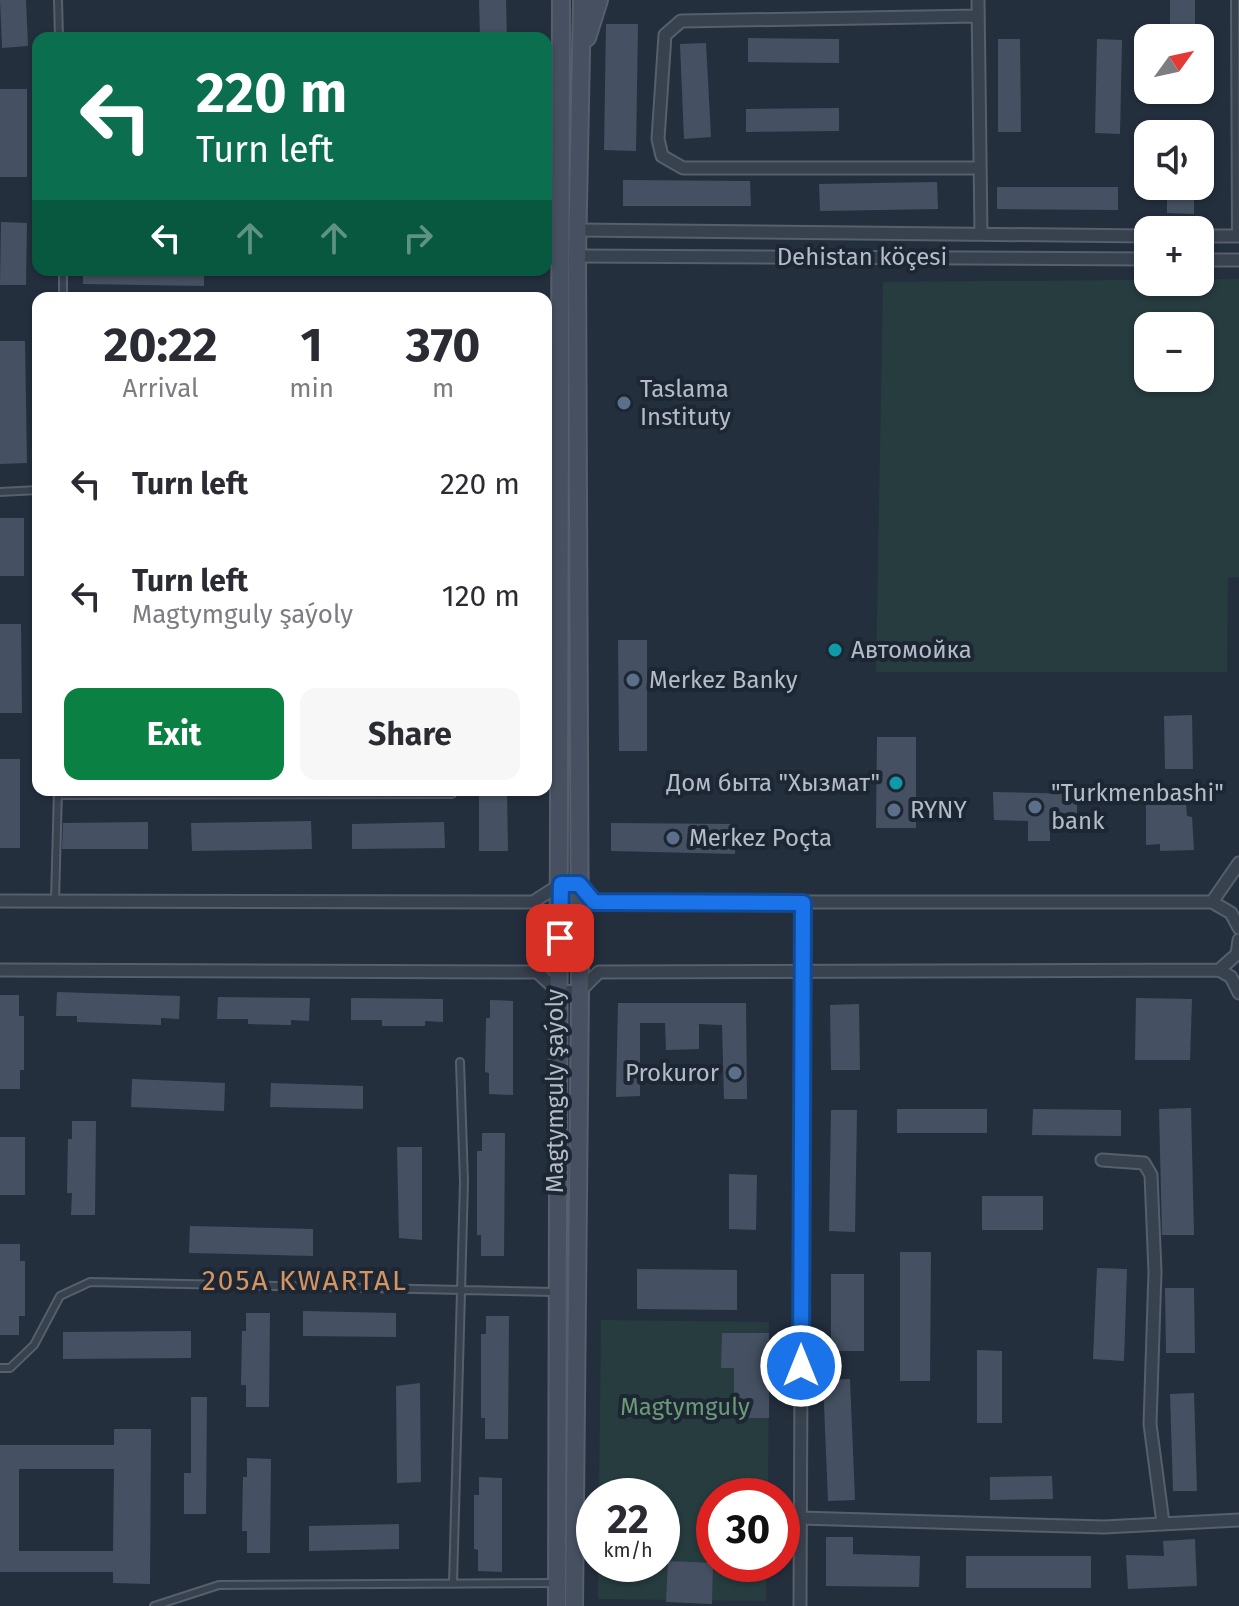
<!DOCTYPE html>
<meta charset="utf-8">
<style>
:root{--surface:#fff;--page:#f7f7f7;--text:#2b2b33;--muted:#7c7c81;--accent:#0b8043}
body{margin:0;font-family:"Fira Sans",sans-serif;background:var(--page);color:var(--text);height:100vh;display:flex;flex-direction:column;font-size:30px;white-space:nowrap}
*{box-sizing:border-box;margin:0}
p{font-size:26px;color:var(--muted)}
.icon{flex:none;width:44px;height:44px;fill:none;stroke:currentColor;stroke-width:2;stroke-linecap:round;stroke-linejoin:round}
.map{position:relative;flex:1;overflow:hidden}
.panel{position:absolute;left:32px;top:292px;width:520px;height:504px;display:flex;flex-direction:column;background:var(--surface);border-radius:16px;box-shadow:0 2px 6px #0004}
.panel>*{flex:none}
.guide{position:absolute;left:32px;top:32px;width:520px;height:244px;border-radius:16px;box-shadow:0 2px 6px #0004;background:#0b6e4f;color:#fff;overflow:hidden}
.needle{width:52px;rotate:57deg}
.tools{position:absolute;left:1134px;top:24px;display:grid;gap:16px}
.tools a{display:grid;place-items:center;width:80px;height:80px;border-radius:16px;background:var(--surface);box-shadow:0 2px 6px #0004;font-size:40px}
.speed{position:absolute;left:576px;top:1478px;display:flex;gap:16px;font-size:40px;font-weight:700;text-align:center}
.speed>*{display:grid;place-content:center;width:104px;height:104px;border-radius:50%;background:var(--surface);box-shadow:0 2px 6px #0004;line-height:1}
.speed small{font-size:20px;font-weight:400}
.speed .limit{border:12px solid #d22;background:#fff;color:#111}
.pin{position:absolute;display:grid;place-items:center;width:68px;height:68px;color:#fff;margin:-34px;border-radius:16px;box-shadow:0 4px 12px #0006}
.me{position:absolute;width:88px;margin:-44px;rotate:0deg;stroke-linejoin:round;filter:drop-shadow(0 0 6px #0008)}
.turn{display:flex;align-items:center;gap:28px;height:168px;padding:0 32px;font-size:36px}
.turn .icon{width:104px;height:104px;stroke-width:2.5}
.turn b{display:block;font-size:56px;line-height:68px}
.lanes{display:flex;align-items:center;height:76px;padding:0 32px;background:#0003;justify-content:center;gap:40px;direction:ltr}
.lanes .off{opacity:.35}
.eta{display:flex;justify-content:space-evenly;align-items:center;height:136px;text-align:center}
.eta b{font-size:48px;font-weight:700;line-height:56px}
.cta{display:flex;gap:16px;margin-top:auto;padding:16px 32px}
.cta a{flex:1;height:92px;border-radius:16px;background:var(--accent);color:#fff;font-size:32px;font-weight:700;line-height:92px;text-align:center}
.cta a+a{background:var(--page);color:var(--text)}
ul{padding:0;list-style:none}
li{display:flex;align-items:center;gap:24px;height:112px;padding:0 32px}
li div{flex:1}
li b{display:block;font-size:30px}
li em{font-style:normal}
.map>svg:first-child{display:block}
</style>
<div class="map">
<svg width="1239" height="1606" viewBox="0 0 1239 1606">
<rect width="100%" height="100%" fill="#242f3e"/>
<!-- green -->
<path fill="#263c3f" fill-rule="evenodd" d="M1239,279V577L1228,578L1227,672H876L883,282ZM1148,326H1200V378H1148Z
M601,1320L769,1322L768,1496H714V1564H767L766,1601L598,1599V1564H662V1496H599Z"/>
<!-- building -->
<path fill="#455162" fill-rule="evenodd" d="M0,0H26L28,46L2,48Z
M479,0H506L507,38H480Z
M1170,0H1195V38H1170Z
M606,24H638L636,151L604,150Z
M748,38L839,39V63L748,62Z
M998,39H1020L1021,132H998Z
M1097,39L1122,40L1120,134L1095,133Z
M706,43L711,137L684,139L680,44Z
M0,89H27V177H0Z
M839,108V131L746,132V109Z
M1169,123L1203,124V134H1168Z
M623,180L750,181L751,206H623Z
M937,182L938,209L820,211L819,184Z
M1167,186H1194V214L1167,213Z
M997,187H1118V210L997,209Z
M1,222L27,223L26,285H0Z
M83,270H204V286L83,284Z
M0,341H25L27,463L0,464Z
M0,518H24V576H0Z
M0,624H21L22,713H0Z
M618,640H647V751H619Z
M1192,715L1193,769H1165L1164,716Z
M877,737H916V828H876Z
M0,759H20V848H0Z
M479,790H507L508,851H479Z
M993,792L1077,794V822H1050V841H1028V821L994,820Z
M1146,805H1186L1187,816L1192,817L1194,850L1160,851V844L1146,845Z
M311,821L312,849L192,851L191,823Z
M148,822V849H62L63,823Z
M444,822L445,848L352,849V824Z
M611,823L735,824V854L611,851Z
M57,992L180,996L179,1019L161,1018V1025L77,1022V1016H56Z
M0,995H19V1016H24V1070H20V1089H0Z
M218,997L310,998L309,1021L291,1020V1025L248,1024V1019H217Z
M351,998L443,999V1022L425,1021V1026H382V1020H351Z
M1136,998L1192,999L1190,1060H1135Z
M490,1000L513,1001V1095L489,1094V1073L485,1072L486,1018H490Z
M618,1003H746L747,1099H724L722,1025L699,1024V1049L666,1050L665,1023H640V1096L616,1097Z
M859,1004L860,1070H831L830,1005Z
M132,1079L225,1083L224,1111L131,1107Z
M271,1083L363,1086V1109L270,1107Z
M1191,1108L1194,1235H1162L1159,1109Z
M897,1109H987V1133H897Z
M1033,1109L1121,1110V1136L1032,1135Z
M831,1110H857L855,1232L829,1231Z
M72,1121H96L95,1215H71L72,1193H67L68,1139H72Z
M482,1133H505L504,1256H481V1235H477V1151H482Z
M0,1137H25V1195H0Z
M397,1147H422V1240L399,1238Z
M729,1174L757,1175L756,1230L729,1229Z
M982,1196H1043V1230H982Z
M190,1226L313,1229V1256L189,1253Z
M0,1244H20V1261H25V1316H19V1335H0Z
M900,1252H931L930,1381H900Z
M1097,1268L1127,1269L1124,1361L1093,1359Z
M637,1269L737,1270V1310L637,1309Z
M831,1274H864V1351H831Z
M1165,1288H1194L1195,1353H1166Z
M303,1311L396,1313V1337L303,1336Z
M246,1313H270L269,1407H246V1385H241L242,1331H246Z
M486,1316H509L508,1439H485V1418H481V1334H486Z
M191,1331V1358L63,1359V1332Z
M722,1333H769V1418H734V1368H721Z
M977,1350L1002,1351V1423H977Z
M850,1379L855,1500L828,1501L823,1380Z
M420,1383L421,1482L397,1483L396,1386Z
M1194,1393L1197,1491H1173L1170,1394Z
M191,1397H207L206,1514H184V1473H191Z
M114,1429H151L150,1584L113,1583V1572H0V1445H114ZM19,1469H114L113,1551H19Z
M247,1458L271,1459L270,1553H247V1531H242L243,1477H247Z
M1052,1476L1053,1499L990,1500V1477Z
M479,1477L502,1478V1572L478,1571V1550L474,1549V1495H479Z
M399,1524V1549L309,1551V1526Z
M826,1537H853V1554L920,1556L919,1587L826,1586Z
M1195,1539L1197,1586L1128,1589L1126,1555L1164,1556L1163,1541Z
M966,1556H1091V1588H966Z
M668,1561L713,1563L712,1604L666,1602Z"/>
<g fill="none" stroke-linecap="round" stroke-linejoin="round">
<!-- lane casing -->
<g stroke="#565f6c" stroke-width="10">
<path id="lane" d="M58,0L59,38
M1235,0L1236,236
M63,298V270
M0,492L38,490
M58,795L452,794
M55,901L58,790
M0,1368H10L34,1345L60,1296L90,1282L554,1292
M453,1584L464,1182L460,1062
M154,1606L219,1585L557,1583"/>
</g>
<!-- street casing -->
<g stroke="#565f6c" stroke-width="15">
<path id="street" d="M978,0L981,234
M978,16L681,21L665,35L658,139L662,156L683,168H980
M577,230L1148,236
M1200,236H1239
M577,256L1148,259
M1200,260H1239
M0,901L533,902L561,884H579L594,902H1212L1231,913L1239,928
M1212,902L1239,863
M0,970L537,972L559,992L580,991L599,972L1219,970L1237,954L1239,940
M1219,970L1231,977L1239,993
M1102,1160L1144,1163L1151,1175L1155,1272L1150,1424L1163,1523
M800,1518L1104,1527L1239,1520
M800,1606L803,903"/>
</g>
<!-- secondary casing -->
<g stroke="#565f6c" stroke-width="20">
<path id="secondary" d="M587,38L599,0
M557,1606L561,0
M574,1606L580,991L577,256L582,0"/>
</g>
<!-- lane -->
<use href="#lane" stroke="#38414e" stroke-width="6"/>
<!-- street -->
<use href="#street" stroke="#38414e" stroke-width="11"/>
<!-- secondary -->
<use href="#secondary" stroke="#465061" stroke-width="16"/>
</g>
<g fill="none" stroke-linecap="round" stroke-linejoin="round">
<!-- route casing -->
<g stroke="#114b97" stroke-width="20">
<path id="route" d="M560,938L561,884H579L594,902L803,903L801,1366"/>
</g>
<!-- route -->
<use href="#route" stroke="#1a73e8" stroke-width="14"/>
</g>
<!-- markers -->
<g fill="#5c6f8a" stroke="#1d2633" stroke-width="3">
<circle cx="624" cy="403" r="8"/>
<circle cx="633" cy="680" r="8"/>
<circle cx="1035" cy="807" r="8"/>
<circle cx="894" cy="810" r="8"/>
<circle cx="673" cy="838" r="8"/>
<circle cx="735" cy="1073" r="8"/>
</g>
<g fill="#0f9aa8" stroke="#1d2633" stroke-width="3">
<circle cx="835" cy="650" r="8"/>
<circle cx="896" cy="783" r="8"/>
</g>
<g text-anchor="middle" stroke-width="8" stroke-linejoin="round" paint-order="stroke">
<!-- street labels -->
<g font-size="24" fill="#b4bcc9" stroke="#1d2633">
<text x="862" y="265">Dehistan köçesi</text>
<text transform="translate(555 1091) rotate(-90)" y="8">Magtymguly şaýoly</text>
</g>
<!-- poi labels -->
<g font-size="24" fill="#b4bcc9" stroke="#1d2633" text-anchor="start">
<text x="640" y="397">Taslama<tspan x="640" dy="28">Instituty</tspan></text>
<text x="851" y="658">Автомойка</text>
<text x="649" y="688">Merkez Banky</text>
<text x="880" y="791" text-anchor="end">Дом быта "Хызмат"</text>
<text x="1051" y="801">"Turkmenbashi"<tspan x="1051" dy="28">bank</tspan></text>
<text x="910" y="818">RYNY</text>
<text x="689" y="846">Merkez Poçta</text>
<text x="719" y="1081" text-anchor="end">Prokuror</text>
</g>
<!-- park labels -->
<g font-size="24" fill="#6b9a76" stroke="#1d2633">
<text x="685" y="1415">Magtymguly</text>
</g>
<!-- quarter labels -->
<g font-size="28" letter-spacing="2" fill="#d59563" stroke="#1d2633">
<text x="305" y="1290">205A KWARTAL</text>
</g>
</g>
</svg>
<div class="tools">
<a><svg class="needle" viewBox="-14 -14 28 28"><path d="M0-13l5 13h-10z" fill="#e53935"/><path d="M0 13l5-13h-10z" fill="#7c7c81"/></svg></a>
<a><svg class="icon" aria-label="sound" viewBox="0 0 24 24"><path d="M4 9h4l5-4v14l-5-4H4zM17 9q2 3 0 6"/></svg></a>
<a>+</a>
<a>−</a>
</div>
<div class="speed"><div>22<small>km/h</small></div><div class="limit">30</div></div>
<div class="pin" style="left:560px;top:938px;background:#d93025"><svg class="icon" aria-label="arrive" viewBox="0 0 24 24"><path d="M6 21V4h12l-3 4 3 4H6"/></svg></div>
<svg class="me" style="left:801px;top:1366px" viewBox="-20 -20 40 40"><circle r="17" fill="#1a73e8" stroke="#fff" stroke-width="3"/><path d="M0-11L8 9 0 5-8 9z" fill="#fff"/></svg>
<div class="guide">
<div class="turn"><svg class="icon" aria-label="left" viewBox="0 0 24 24"><path d="M17 20v-9H6M10 6l-5 5 5 5"/></svg><div><b>220 m</b>Turn left</div></div>
<div class="lanes"><svg class="icon" aria-label="left" viewBox="0 0 24 24"><path d="M17 20v-9H6M10 6l-5 5 5 5"/></svg><svg class="icon off" aria-label="ahead" viewBox="0 0 24 24"><path d="M12 20V5M6 11l6-6 6 6"/></svg><svg class="icon off" aria-label="ahead" viewBox="0 0 24 24"><path d="M12 20V5M6 11l6-6 6 6"/></svg><svg class="icon off" aria-label="right" viewBox="0 0 24 24"><path d="M7 20v-9h11M14 6l5 5-5 5"/></svg></div>
</div>
<section class="panel">
<div class="eta">
<div><b>20:22</b><p>Arrival</p></div>
<div><b>1</b><p>min</p></div>
<div><b>370</b><p>m</p></div>
</div>
<ul>
<li><svg class="icon" aria-label="left" viewBox="0 0 24 24"><path d="M17 20v-9H6M10 6l-5 5 5 5"/></svg><div><b>Turn left</b></div><em>220 m</em></li>
<li><svg class="icon" aria-label="left" viewBox="0 0 24 24"><path d="M17 20v-9H6M10 6l-5 5 5 5"/></svg><div><b>Turn left</b><p>Magtymguly şaýoly</p></div><em>120 m</em></li>
</ul>
<div class="cta"><a>Exit</a><a>Share</a></div>
</section>
</div>
